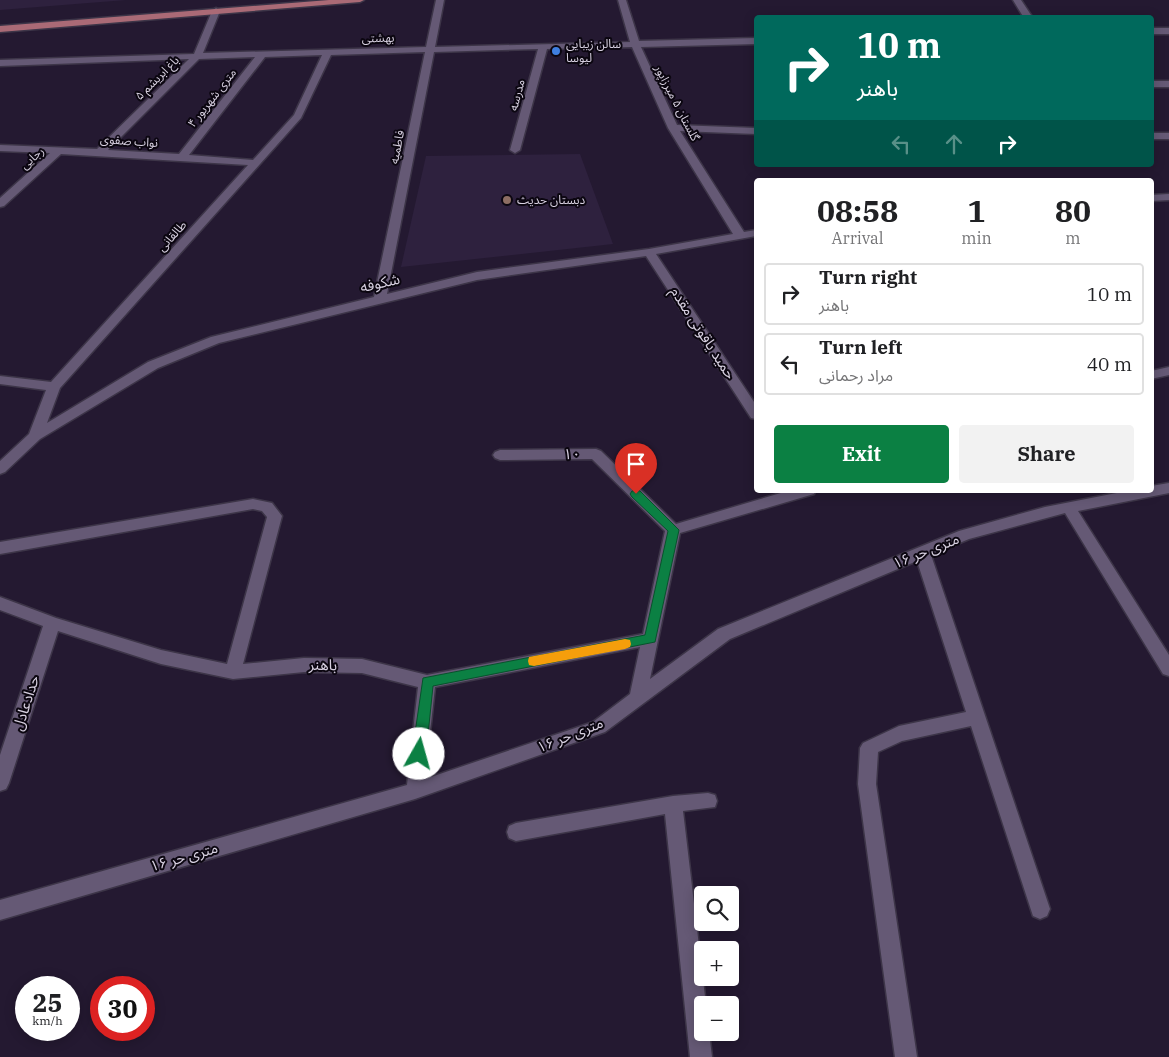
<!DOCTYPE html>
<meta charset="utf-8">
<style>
:root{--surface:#fff;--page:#f2f2f2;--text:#202124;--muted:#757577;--line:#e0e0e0;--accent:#0b8043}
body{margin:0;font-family:"IBM Plex Serif","Noto Sans Arabic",serif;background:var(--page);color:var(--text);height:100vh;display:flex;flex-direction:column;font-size:19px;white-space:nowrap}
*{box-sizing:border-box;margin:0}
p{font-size:16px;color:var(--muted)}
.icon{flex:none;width:28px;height:28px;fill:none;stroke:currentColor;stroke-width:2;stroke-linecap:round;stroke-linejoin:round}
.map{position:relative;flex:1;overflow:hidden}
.sheet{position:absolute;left:754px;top:178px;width:400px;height:315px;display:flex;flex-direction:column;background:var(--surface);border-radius:5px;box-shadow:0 2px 12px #0003}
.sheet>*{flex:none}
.guide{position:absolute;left:754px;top:15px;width:400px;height:152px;border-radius:5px;box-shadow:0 2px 12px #0003;background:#00695c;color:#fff;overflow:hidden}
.controls{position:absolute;left:694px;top:886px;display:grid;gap:10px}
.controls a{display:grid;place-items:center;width:45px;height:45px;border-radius:5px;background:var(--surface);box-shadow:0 2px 12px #0003;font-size:25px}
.speed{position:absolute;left:15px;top:976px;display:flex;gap:10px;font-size:25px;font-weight:700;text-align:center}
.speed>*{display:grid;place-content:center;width:65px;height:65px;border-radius:50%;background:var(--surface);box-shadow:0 2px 12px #0003;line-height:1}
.speed small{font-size:12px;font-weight:400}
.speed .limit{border:8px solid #d22;background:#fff;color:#111}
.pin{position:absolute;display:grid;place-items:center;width:42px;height:42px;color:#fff;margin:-51px -21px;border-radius:50% 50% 50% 0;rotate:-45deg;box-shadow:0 0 5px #0007}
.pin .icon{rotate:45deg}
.me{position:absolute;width:55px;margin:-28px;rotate:7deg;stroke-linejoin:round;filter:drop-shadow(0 0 4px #0008)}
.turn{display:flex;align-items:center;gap:18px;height:105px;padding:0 20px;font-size:22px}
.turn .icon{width:65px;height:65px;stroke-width:2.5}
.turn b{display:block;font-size:35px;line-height:42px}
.lanes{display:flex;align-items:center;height:48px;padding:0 20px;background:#0003;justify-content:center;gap:25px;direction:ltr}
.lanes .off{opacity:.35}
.eta{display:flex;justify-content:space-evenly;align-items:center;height:85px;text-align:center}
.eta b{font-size:30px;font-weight:700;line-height:35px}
.button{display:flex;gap:10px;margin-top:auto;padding:10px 20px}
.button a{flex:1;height:58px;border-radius:5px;background:var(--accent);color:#fff;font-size:20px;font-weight:700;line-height:58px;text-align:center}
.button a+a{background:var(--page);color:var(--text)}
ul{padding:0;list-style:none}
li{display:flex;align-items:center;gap:15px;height:62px;margin:0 10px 8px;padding:0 10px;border:2px solid var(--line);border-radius:5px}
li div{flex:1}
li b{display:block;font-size:19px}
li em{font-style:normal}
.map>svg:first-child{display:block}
</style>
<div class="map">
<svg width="1169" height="1057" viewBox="0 0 1169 1057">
<rect width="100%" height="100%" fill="#241931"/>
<!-- built -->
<path fill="#2e213e" d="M0,0H126L0,10Z
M580,154L613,244L401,267L426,156Z"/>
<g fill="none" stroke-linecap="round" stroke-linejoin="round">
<!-- minor casing -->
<g stroke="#3d3548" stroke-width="3">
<path id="minor" d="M436,0H444L435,47L630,42L618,0H626L639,41L756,38V44L641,47L677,125L756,128V134L680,131L744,232L756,230V236L656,254L756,405V419L751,418L646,256L477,280L219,343L158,368L40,439L5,472L0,474V461L29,434L46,390L0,384V376L51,382L248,165L61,154L4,206L0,207V198L50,153L0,151V145L97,149L189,59L0,66V60L194,54L212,11L216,8L220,11L203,53L426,47ZM632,47L668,128L733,234L649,249L477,272L387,294L434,52L538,49L510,150L515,153L520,150L547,49ZM425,52L374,297L211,337L148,362L47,423L60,388L301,118L331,55ZM322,55L294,115L253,160L189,155L265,57ZM255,57L179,154L108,150L199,59Z
M1013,0H1021L1033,18H1024Z
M1151,28H1169V34H1151Z
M1151,81H1169V87H1151Z
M1151,133H1169V139H1151Z
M1169,194V200L1151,201V195Z
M1169,367V375L1151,379V371Z
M596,449L601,451L676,524L791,490H816L814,494L680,533L650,679L718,629L959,531L1045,507L1132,490H1151V486L1169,483V493L1078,511L1169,655V676L1163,674L1065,513L969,539L931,555L1050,909L1047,916L1040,919L1033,916L971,726L902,741L878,752L876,784L917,1057H895L858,784L860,748L863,743L899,726L966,712L917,561L730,639L605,732L415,799L0,920V900L407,785L418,687L362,673L304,672L233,679L161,664L58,631L9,783L6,789L0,791V755L43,626L0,610V597L56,618L161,650L227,664L267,517L262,511L253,509L0,554V542L253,499L272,503L282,516L243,664L304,658L362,659L427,675L643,634L665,531L592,459L500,460L495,458L493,455L495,452L500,450ZM640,647L630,694L593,722L425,779L435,687Z
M708,793L715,795L717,801L715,807L683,811L706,1005H702V1032H709L712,1057H690L665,814L516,841L509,838L507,832L509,826L516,823L673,796Z"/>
</g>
<!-- major casing -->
<g stroke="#3d3548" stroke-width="3">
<path id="major" d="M329,0H364L360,2L0,32V26Z"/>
</g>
<!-- minor -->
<use href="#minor" fill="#655975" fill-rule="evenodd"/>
<!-- major -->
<use href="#major" fill="#aa6a76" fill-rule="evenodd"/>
</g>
<!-- route -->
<path fill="#0b8043" stroke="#07532c" d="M636,490L640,491L679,530L655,642L433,686L426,754L424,759L419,760L414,759L412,754L423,678L645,635L668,531L632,497L630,494L632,491Z"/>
<!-- slow -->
<path fill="#f59e0b" d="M625,639L630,640L631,644L630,647L625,649L534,666L529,665L528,661L529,657L534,656Z"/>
<!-- markers -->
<circle fill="#3f7fe0" stroke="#0b0610" stroke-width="2" cx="556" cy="51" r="5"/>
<circle fill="#8d6e63" stroke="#0b0610" stroke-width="2" cx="507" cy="200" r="5"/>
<g text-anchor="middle" stroke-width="4" stroke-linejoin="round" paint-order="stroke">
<!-- far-street labels -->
<g font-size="12" fill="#d7d0e0" stroke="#0b0610">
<text transform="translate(378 38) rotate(-1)" y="4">بهشتی</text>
<text transform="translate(157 78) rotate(-45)" y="4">باغ ابریشم ۵</text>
<text transform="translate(517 95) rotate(-75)" y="4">مدرسه</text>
<text transform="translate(212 98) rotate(-52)" y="4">۴ متری شهریور</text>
<text transform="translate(677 103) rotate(63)" y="4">گلستان ۵ میرزاپور</text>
<text transform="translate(129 141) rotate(4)" y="4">نواب صفوی</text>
<text transform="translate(397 147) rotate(-79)" y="4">فاطمیه</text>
<text transform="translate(32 158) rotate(-42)" y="4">رجایی</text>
<text transform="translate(172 236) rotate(-48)" y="4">طالقانی</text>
</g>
<!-- far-poi labels -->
<g font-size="12" fill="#d7d0e0" stroke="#0b0610" text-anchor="start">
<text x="566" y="48">سالن زیبایی<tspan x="566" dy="14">لیوسا</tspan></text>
<text x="517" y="204">دبستان حدیث</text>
</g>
<!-- street labels -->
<g font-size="15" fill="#d7d0e0" stroke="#0b0610">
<text transform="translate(380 283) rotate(-13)" y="5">شکوفه</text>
<text transform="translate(703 333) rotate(57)" y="5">حمید یاقوتی مقدم</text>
<text transform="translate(572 454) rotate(-1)" y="5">۱۰</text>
<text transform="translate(926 551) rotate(-22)" y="5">۱۶ متری حر</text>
<text transform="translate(323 665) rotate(1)" y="5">باهنر</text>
<text transform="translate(26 703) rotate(-72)" y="5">حدادعادل</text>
<text transform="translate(570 735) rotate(-22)" y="5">۱۶ متری حر</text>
<text transform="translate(184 857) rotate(-16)" y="5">۱۶ متری حر</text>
</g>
</g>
</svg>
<div class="controls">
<a><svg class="icon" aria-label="search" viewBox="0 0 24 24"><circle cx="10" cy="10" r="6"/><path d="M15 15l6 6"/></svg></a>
<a>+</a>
<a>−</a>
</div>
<div class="speed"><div>25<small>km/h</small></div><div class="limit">30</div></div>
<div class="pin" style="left:636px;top:494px;background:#d93025"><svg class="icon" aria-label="arrive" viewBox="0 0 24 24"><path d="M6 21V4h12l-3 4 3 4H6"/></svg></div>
<svg class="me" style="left:419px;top:754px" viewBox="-20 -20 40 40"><circle r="19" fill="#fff"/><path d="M0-13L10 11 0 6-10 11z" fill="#0b8043"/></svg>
<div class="guide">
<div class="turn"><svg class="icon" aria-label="right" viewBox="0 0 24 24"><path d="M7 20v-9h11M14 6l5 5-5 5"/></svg><div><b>10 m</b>باهنر</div></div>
<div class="lanes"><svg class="icon off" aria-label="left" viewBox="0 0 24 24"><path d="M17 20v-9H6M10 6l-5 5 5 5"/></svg><svg class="icon off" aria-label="ahead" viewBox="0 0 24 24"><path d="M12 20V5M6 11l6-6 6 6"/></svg><svg class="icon" aria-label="right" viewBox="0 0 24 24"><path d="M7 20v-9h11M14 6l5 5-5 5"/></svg></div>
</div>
<section class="sheet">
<div class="eta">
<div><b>08:58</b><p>Arrival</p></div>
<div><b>1</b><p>min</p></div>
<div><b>80</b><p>m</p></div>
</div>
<ul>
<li><svg class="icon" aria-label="right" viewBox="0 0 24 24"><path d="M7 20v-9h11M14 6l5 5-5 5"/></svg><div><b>Turn right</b><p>باهنر</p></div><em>10 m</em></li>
<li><svg class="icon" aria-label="left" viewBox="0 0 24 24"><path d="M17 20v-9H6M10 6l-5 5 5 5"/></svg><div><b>Turn left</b><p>مراد رحمانی</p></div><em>40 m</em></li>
</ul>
<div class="button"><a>Exit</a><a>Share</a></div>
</section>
</div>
